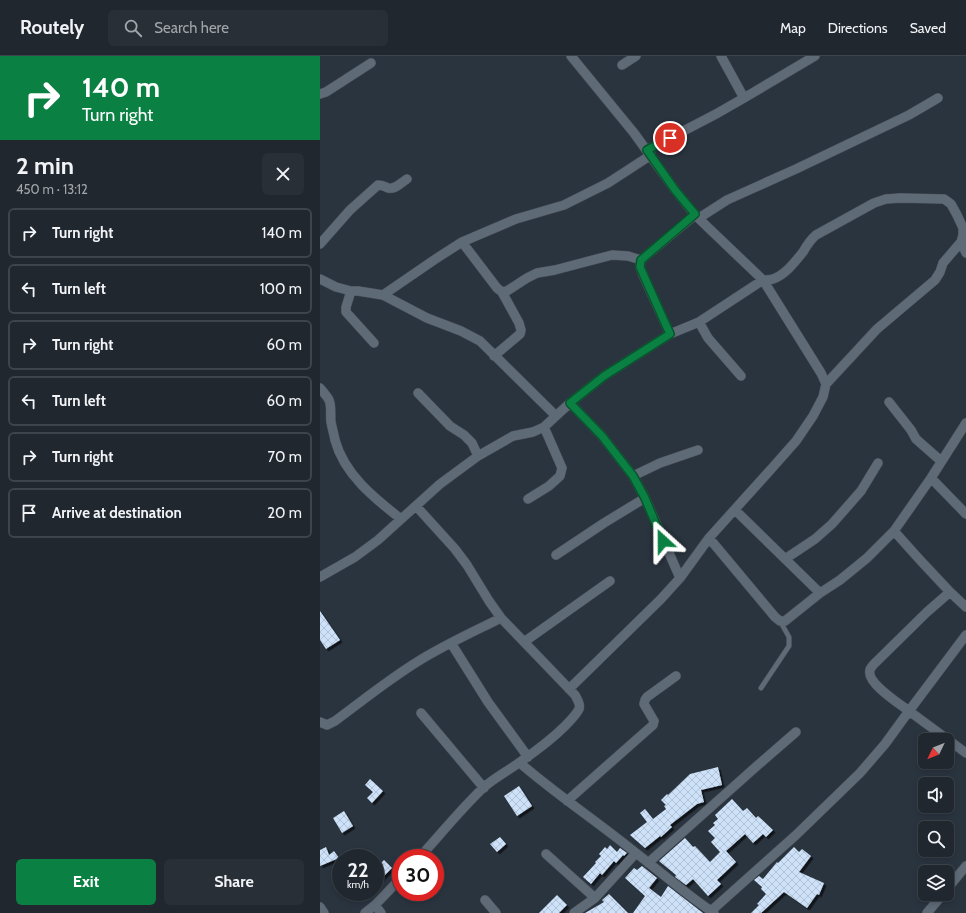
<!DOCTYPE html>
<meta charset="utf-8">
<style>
:root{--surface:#20272f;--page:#282f37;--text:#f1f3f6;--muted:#a2a5aa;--line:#3d444b;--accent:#0b8043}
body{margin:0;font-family:Cabin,sans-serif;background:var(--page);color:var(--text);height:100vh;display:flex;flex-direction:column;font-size:15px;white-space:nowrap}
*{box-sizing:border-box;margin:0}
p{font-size:13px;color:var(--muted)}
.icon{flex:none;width:22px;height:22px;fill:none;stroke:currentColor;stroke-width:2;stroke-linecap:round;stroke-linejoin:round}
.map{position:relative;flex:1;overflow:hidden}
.drawer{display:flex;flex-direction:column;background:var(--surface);width:320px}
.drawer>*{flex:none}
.guide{background:#0b8043;color:#fff;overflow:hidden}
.needle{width:26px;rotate:227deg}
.fabs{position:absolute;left:598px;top:677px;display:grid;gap:8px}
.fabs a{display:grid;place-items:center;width:36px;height:36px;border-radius:6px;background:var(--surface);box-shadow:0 2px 6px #0003,0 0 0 1px var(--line);font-size:20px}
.speed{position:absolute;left:12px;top:793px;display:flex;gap:8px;font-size:20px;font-weight:700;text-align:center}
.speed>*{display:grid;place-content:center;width:52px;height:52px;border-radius:50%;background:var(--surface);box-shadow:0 2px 6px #0003,0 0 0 1px var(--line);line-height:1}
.speed small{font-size:10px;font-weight:400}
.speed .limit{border:6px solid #d22;background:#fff;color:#111}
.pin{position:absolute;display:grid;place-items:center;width:34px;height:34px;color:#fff;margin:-17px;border:2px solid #fff;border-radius:50%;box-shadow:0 1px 4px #0007}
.me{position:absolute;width:44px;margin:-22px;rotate:336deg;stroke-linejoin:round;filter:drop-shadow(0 0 3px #0008)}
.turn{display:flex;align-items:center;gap:14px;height:84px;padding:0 16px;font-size:18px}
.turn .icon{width:52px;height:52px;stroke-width:2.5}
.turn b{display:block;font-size:28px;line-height:34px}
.round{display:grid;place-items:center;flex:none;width:42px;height:42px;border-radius:6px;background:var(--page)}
.summary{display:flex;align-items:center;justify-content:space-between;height:68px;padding:0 16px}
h1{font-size:24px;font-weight:800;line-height:30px}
.primary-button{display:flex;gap:8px;margin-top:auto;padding:8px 16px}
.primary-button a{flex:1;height:46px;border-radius:6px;background:var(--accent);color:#fff;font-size:16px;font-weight:800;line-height:46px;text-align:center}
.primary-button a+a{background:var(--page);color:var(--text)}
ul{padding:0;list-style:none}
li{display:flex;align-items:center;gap:12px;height:50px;margin:0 8px 6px;padding:0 8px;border:2px solid var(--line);border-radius:6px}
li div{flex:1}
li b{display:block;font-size:15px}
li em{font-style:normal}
header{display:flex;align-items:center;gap:24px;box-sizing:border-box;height:56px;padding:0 20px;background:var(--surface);border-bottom:1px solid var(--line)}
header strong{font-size:19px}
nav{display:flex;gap:22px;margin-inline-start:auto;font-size:14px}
.search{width:280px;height:36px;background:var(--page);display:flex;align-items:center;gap:10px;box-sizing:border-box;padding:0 14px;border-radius:6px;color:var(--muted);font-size:15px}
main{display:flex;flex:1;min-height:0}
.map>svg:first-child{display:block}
</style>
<header>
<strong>Routely</strong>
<div class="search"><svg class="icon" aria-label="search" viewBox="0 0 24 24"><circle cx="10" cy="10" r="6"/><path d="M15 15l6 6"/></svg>Search here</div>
<nav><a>Map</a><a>Directions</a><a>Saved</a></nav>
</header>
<main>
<section class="drawer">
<div class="guide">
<div class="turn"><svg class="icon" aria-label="right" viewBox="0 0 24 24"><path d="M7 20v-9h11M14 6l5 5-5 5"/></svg><div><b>140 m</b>Turn right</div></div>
</div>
<div class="summary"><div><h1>2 min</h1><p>450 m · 13:12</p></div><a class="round"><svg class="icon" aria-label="close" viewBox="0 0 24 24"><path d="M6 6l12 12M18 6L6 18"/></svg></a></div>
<ul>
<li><svg class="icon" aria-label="right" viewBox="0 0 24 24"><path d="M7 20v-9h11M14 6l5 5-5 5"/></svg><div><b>Turn right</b></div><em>140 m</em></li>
<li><svg class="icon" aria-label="left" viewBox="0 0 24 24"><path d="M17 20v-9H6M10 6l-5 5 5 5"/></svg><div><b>Turn left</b></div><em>100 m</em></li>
<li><svg class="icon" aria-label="right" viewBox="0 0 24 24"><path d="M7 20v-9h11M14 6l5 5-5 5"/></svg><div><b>Turn right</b></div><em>60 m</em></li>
<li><svg class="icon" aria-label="left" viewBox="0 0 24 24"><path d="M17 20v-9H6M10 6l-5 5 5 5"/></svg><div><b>Turn left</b></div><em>60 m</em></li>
<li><svg class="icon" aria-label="right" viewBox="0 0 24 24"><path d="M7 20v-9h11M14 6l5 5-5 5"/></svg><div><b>Turn right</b></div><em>70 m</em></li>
<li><svg class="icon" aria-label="arrive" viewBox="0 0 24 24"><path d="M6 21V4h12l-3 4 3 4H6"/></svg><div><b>Arrive at destination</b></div><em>20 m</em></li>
</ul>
<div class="primary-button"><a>Exit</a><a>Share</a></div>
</section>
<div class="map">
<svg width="646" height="857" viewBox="0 0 646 857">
<defs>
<pattern id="building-cross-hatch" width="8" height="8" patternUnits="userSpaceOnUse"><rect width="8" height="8" fill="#cde2f9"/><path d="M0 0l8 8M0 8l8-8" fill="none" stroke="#b1c2d5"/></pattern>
<filter id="shadow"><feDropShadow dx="2.5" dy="2.5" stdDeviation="0" flood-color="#0009"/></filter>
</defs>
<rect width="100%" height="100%" fill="#2a343f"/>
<!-- building -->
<path fill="url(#building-cross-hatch)" filter="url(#shadow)" d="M0,555L20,584L6,593L0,584Z
M398,711L402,729L381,734L384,746L377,748L350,769L352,771L341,781L340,780L325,792L310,779L327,766L320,757L325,753L333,763L346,753L344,750L346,749L341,744L347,738L348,739L370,718Z
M50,723L63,735L52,747L47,742L53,736L45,729Z
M199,730L212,750L197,760L184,740Z
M412,743L423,755L427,752L436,762L438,760L453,774L446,781L443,778L433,787L425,778L406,795L416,806L397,824L401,828L388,840L373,823L366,829L355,821L356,819L339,805L365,782L373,791L375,790L390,806L400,796L391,786L395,782L388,775L395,769L393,767L398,763L395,759Z
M24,755L33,770L22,777L13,762Z
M180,781L186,788L177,796L170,788Z
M290,789L297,796L300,792L307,797L304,800L303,799L296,807L294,805L282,819L280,817L271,828L263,821L276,807L275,806L281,800L279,798L285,791L287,793Z
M6,791L9,799L14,795L19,802L0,810V794Z
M474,791L479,796L482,793L491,800L479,816L504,827L499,839L497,838L487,852L464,836L441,857H431L439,849L437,848L446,838L441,833L442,831L434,824L439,820L443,823L457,806L458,807Z
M64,804L72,812L55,829V813Z
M322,810L337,822L329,832L341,841L348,830L383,857H313L325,840L305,822L314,812L317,814Z
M289,838L308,857H265L284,846L282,844Z
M237,839L247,849L239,857H219Z"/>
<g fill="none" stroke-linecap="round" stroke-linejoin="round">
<!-- service casing -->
<g stroke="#4b525c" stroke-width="5.5">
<path id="service" d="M441,632L469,590V581L460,565"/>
</g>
<!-- minor casing -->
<g stroke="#4b525c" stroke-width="10">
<path id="minor" d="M401,0L424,42
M302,9L316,0
M0,38L6,36L51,7
M327,94L396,58L424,42L495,0
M379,162L407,144L476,113L589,59L618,42
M142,186L177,232L182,236L187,235L207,222L217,217L235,214L292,199L308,200L321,204
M641,186L646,197
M0,188L30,154L58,129C63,129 64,130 68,132C75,134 82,126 87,123
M0,223L16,231L31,235H38L63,239L107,262L141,275L160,285L236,360
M31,235L26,251V256L54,287
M63,239L117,202L142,186L196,163L244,149L288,127L331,99
M379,266L388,282L421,320
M350,278L323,219L320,211L321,204L375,159
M174,300L200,278L201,274L199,267L182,236
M0,332C3,336 7,340 9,344C12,351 10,359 11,366C12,372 14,378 15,384C24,418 54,442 81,463
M98,337L130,370L144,379L152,387L158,400
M569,346L591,374L596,383L621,405
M250,347L282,380L313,420L325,442L360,522
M313,420L340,407L378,394
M611,422L646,458
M208,443L229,430L240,420L242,412L224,371
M96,450L135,493L147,509L169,545L181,562L255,639C257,643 261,648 259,653C256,659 250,665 245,670C232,683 216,695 200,706C188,715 174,722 163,732C140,754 120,779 99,802
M415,454L500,537
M389,482L455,561L460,565H465L500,537L520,524L547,502L574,475
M236,499L284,467L325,442
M465,503L495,483L512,468L541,435L558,407
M0,521L35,501L58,484L120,428L158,400L193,380L213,376L224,371L250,347L284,320L350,278L379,266L443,224C446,224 450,224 453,223C465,219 475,206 483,196C487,189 490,184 496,179L554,147L566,143L580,142L624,143L631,148L637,159L643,172V179L641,186L623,207L620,216L615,224L557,273L506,328
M630,536L646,551
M646,579L589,655L646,697
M204,586L290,525
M131,587L168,646L208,701
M249,633L341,543L360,522L389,482L453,411L476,385L493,360L503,341L506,328L501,317L443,224L375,159L355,134L314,77L251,0
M101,657L164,732
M0,666L7,669L15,665C42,645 68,624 97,606C124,589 153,576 181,562
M200,707C237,739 278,766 316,797C342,817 367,839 394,857
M247,745L333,669L334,665L324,648L325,644L327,641L356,620
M226,798L275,842
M328,807L438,709L476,676
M627,833L646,810
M165,844L176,857
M55,849L61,857
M0,851L4,857
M391,855L476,779L540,717L565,688L589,655C580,648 546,627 550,614C550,612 552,611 553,609L607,556L630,536L600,504L574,475L611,422L646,367
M45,857L55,849L81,822
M254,857L275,842L316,797
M607,857L623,838"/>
</g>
<!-- service -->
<use href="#service" stroke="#5f6a77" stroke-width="4.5"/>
<!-- minor -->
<use href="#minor" stroke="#5f6a77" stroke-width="9"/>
</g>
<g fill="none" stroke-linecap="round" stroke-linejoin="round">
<!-- route casing -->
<g stroke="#07532c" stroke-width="10">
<path id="route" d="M343,485L325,442L313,420L282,380L250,347L284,320L350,278L320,211L321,204L375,158L355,134L327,94L350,82"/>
</g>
<!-- route -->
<use href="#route" stroke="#0b8043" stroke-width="7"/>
</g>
</svg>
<div class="fabs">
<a><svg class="needle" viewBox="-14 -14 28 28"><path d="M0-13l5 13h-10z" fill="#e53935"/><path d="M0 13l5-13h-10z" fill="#a2a5aa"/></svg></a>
<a><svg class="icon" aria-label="sound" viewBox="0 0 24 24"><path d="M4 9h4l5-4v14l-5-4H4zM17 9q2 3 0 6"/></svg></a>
<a><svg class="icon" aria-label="search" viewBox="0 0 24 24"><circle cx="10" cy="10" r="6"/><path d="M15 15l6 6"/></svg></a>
<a><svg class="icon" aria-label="layers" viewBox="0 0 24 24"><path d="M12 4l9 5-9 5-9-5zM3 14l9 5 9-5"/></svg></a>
</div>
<div class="speed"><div>22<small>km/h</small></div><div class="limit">30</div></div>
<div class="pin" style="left:350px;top:82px;background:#d93025"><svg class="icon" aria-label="arrive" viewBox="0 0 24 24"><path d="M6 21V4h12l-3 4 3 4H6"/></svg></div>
<svg class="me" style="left:343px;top:485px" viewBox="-20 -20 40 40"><path d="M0-17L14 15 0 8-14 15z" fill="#0b8043" stroke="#fff" stroke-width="4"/></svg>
</div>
</main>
